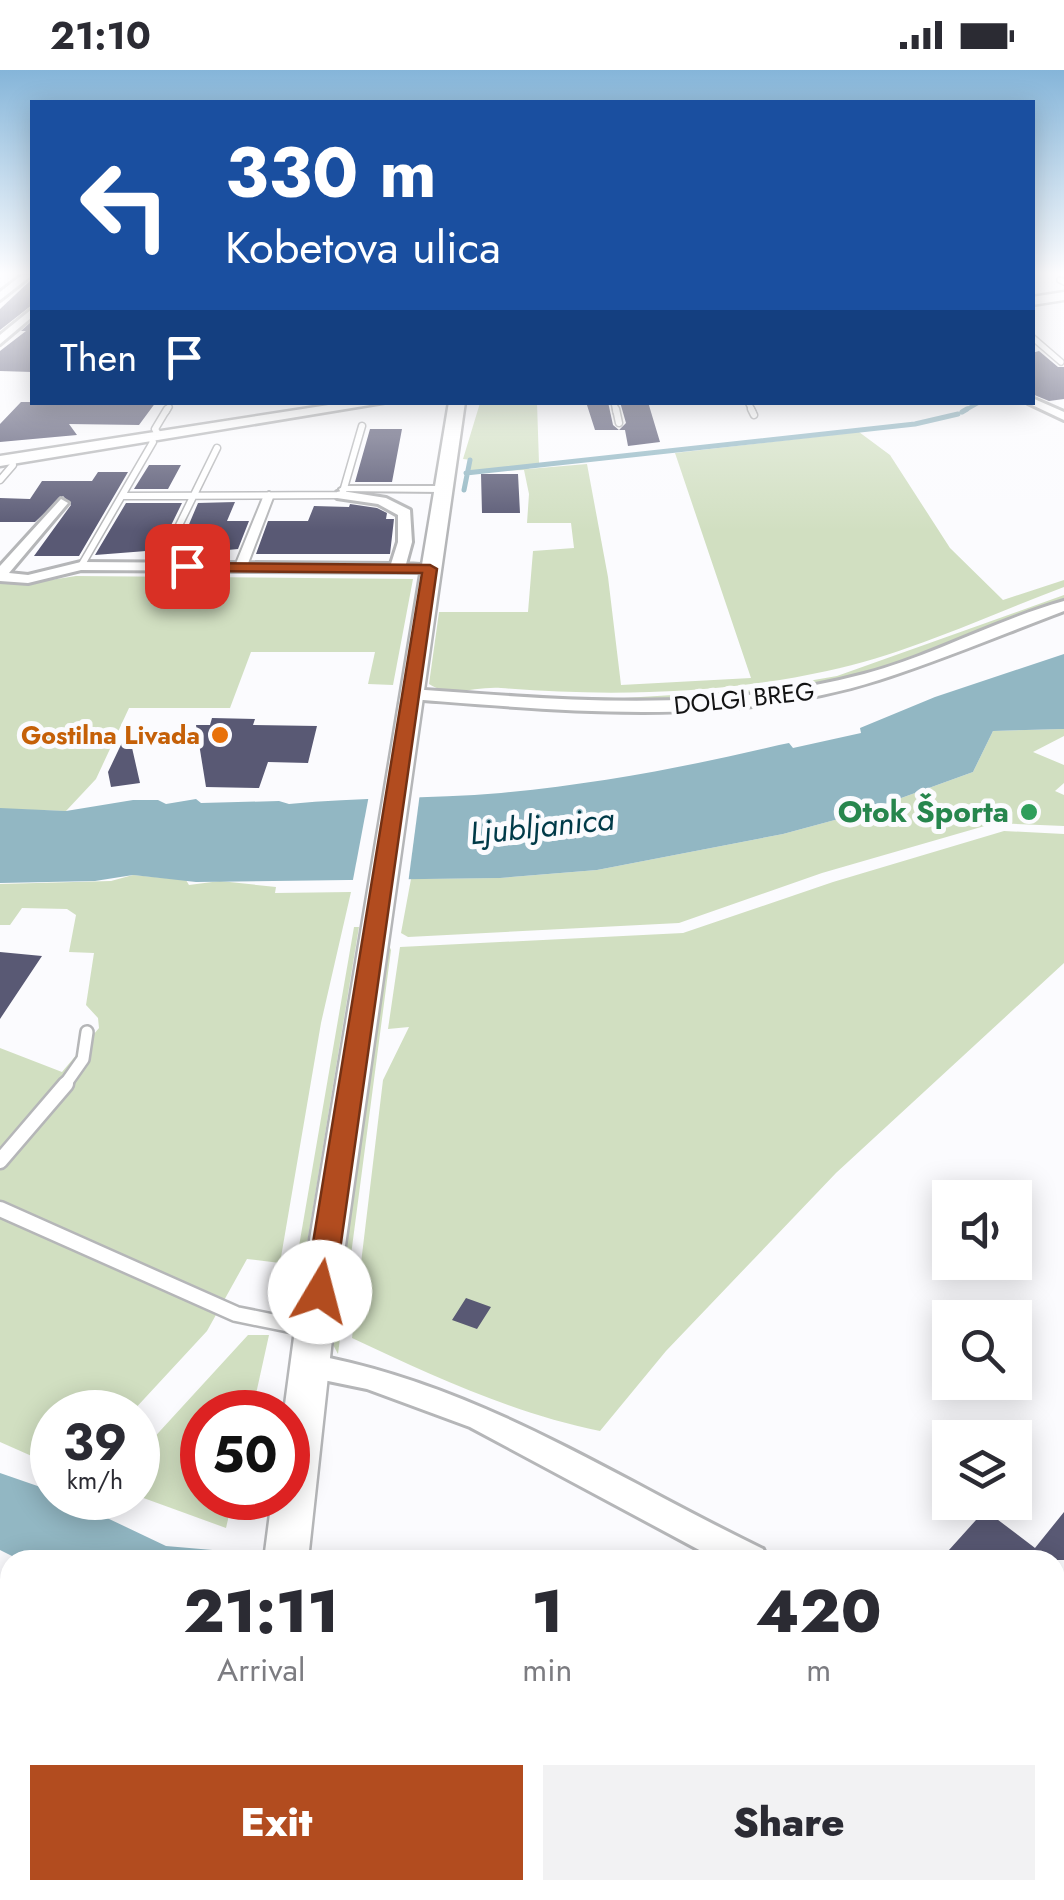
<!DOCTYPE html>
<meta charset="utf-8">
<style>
:root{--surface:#fff;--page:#f2f2f3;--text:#2b2b33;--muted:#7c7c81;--accent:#b24c1f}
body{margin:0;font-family:Jost,sans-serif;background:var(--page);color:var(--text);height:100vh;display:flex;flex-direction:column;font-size:38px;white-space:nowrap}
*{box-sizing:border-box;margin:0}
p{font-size:32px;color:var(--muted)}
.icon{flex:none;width:55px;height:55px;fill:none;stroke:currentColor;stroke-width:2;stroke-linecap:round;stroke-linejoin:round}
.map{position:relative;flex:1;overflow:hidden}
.details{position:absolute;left:0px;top:1480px;width:1065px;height:350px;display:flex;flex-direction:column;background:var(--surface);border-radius:30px 30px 0 0;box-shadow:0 5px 25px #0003}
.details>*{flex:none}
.guide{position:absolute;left:30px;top:30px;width:1005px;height:305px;border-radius:0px;box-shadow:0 5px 25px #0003;background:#1a4fa0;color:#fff;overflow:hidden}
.tools{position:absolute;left:932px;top:1110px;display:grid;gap:20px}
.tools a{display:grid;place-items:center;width:100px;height:100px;border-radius:0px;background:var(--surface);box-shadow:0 5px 25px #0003;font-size:50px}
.speed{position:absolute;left:30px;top:1320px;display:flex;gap:20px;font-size:50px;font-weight:700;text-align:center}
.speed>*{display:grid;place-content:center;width:130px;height:130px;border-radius:50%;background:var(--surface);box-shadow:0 5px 25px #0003;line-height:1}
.speed small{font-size:25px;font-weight:400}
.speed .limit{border:15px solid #d22;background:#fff;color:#111}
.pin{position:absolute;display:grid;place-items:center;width:85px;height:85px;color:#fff;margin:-42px;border-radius:20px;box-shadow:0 5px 15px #0006}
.me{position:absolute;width:110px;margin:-55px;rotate:8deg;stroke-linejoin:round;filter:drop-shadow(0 0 8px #0008)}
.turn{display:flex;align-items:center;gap:35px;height:210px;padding:0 30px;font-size:45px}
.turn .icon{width:130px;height:130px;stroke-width:2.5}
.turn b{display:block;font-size:70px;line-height:85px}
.then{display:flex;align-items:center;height:95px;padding:0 30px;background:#0003;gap:20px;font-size:38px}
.eta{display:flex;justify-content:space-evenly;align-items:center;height:170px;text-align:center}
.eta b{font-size:60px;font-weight:800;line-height:70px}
.action{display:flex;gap:20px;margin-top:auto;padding:20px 30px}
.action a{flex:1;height:115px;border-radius:0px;background:var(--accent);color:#fff;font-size:40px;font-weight:800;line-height:115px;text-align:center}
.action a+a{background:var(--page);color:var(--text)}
.status{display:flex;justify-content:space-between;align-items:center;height:70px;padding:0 50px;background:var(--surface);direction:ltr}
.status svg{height:28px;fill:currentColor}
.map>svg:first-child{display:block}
</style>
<div class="status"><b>21:10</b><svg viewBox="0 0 49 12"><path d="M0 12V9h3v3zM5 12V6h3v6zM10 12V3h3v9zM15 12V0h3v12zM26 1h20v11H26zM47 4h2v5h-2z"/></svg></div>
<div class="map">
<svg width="1064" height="1830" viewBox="0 0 1064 1830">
<rect width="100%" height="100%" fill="#fbfbfe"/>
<!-- green -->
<path fill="#d1dfc1" d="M480,333H537L539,393L528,399L587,394L608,507L621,615L751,608L675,383L859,362L890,385L950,478L1003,530L1064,510V517C987,546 908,584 827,601C722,624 608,627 501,618C477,616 449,628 429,614L439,542H528L533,481L574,478L571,453H527L529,424L524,400L466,402L472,390L463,389Z
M76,506L413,509L393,615L368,614L375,582H251L230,638H129L96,709L66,741L0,739V510L31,513Z
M1064,525V532C974,567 884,608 788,623C684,638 579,632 474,625L624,628L756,620L837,606Z
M1064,659V666L1033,682L1064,695V713L1055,721L1064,725V756L995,753L822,803L679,853L408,867L401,863L411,809L500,808L597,800L783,764L857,744L973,702L993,661Z
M1004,761L1064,764V893L836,1103L666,1281L600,1361C514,1344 431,1305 352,1268L383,1010L409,957L388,959L400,877L683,863L833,812Z
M133,805L186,810L189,815L220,811L276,817L275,823L351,822L321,953L280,1193L247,1189L207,1261L132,1342H52V1395L0,1372V978L62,1002L99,958L98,948L86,935L94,883L69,882L76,845L67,839L22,838L10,855H0V814L111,811Z
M354,857H359L298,1229L288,1240Z
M386,869L391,880L338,1284L331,1271Z
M248,1265H269L252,1342H202V1428H233L226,1458L138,1426V1369L149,1373Z"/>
<!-- water -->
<path fill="#92b7c3" d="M1064,584V659L993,661L973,702L857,744L783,764L597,800L500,808L196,812L133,805L95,811L0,813V738L66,741L133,730H158L166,734L196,729L201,733L279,731L289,734C358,727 430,729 501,723C596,714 687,697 779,675L789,673L793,678L861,663L860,658L935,627Z
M0,1403L52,1421V1428H65L166,1476L327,1490H20L0,1480Z
M1055,1734L1064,1738V1830H830L798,1820H1055Z"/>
<!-- pier -->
<path fill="#fbfbfe" d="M420,723L408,814L352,815L369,725Z"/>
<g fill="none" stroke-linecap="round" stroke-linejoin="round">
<!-- stream-far1 -->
<path stroke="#92b7c3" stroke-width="4" d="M962,342L980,332"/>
<!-- stream -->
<path stroke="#92b7c3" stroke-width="5" d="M962,342L967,339
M466,403L915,354L958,344
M464,420L470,390"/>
</g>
<!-- building -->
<path fill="#595974" d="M32,209V235L0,260V239Z
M32,251V302L0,301V281L26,261H21Z
M1039,281L1058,297H1064V329L1049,331L1032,324V283Z
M21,332H156L139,355L69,354L77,365L0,372V354Z
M586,332H608L613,355L619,360L626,353L620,332H648L660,372L628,376L625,360H595Z
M370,359H402L392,412H355Z
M149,395H181L168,419H134Z
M98,402H128L79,486H34L71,435L63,426L35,452H0V428L30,429L42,411H92Z
M481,404H518L520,443H482Z
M235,432L227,451H249L238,479L176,485L198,433Z
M126,433H182L159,480L95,485Z
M350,434L377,438L387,443L386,449H394L390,484H256L268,451H308L314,436L349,437Z
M212,648L255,649L253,655L317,656L308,693L268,692L259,718L206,717L196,655H210Z
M128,660L140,713L111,717L108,702Z
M0,882L42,886L0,949Z
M466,1228L491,1237L477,1259L452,1250Z
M985,1440L1035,1478L1064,1442V1490H940Z"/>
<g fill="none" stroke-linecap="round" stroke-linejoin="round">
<!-- service-far3 casing -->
<g stroke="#b5b6b8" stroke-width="8">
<path id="service-far3" d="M1060,210L1064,212
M1032,267L1061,292
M614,332L616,342
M748,332L753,342
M166,342L169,337"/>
</g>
<!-- service-far2 casing -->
<g stroke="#b5b6b8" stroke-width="9">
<path id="service-far2" d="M616,339L619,353
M751,339L754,345
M159,366L155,359L167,339
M0,410L13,395L12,389
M122,426L342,425L362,356
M81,496L153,372L151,368
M159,496L217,378"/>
</g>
<!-- service-far1 casing -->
<g stroke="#b5b6b8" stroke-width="16">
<path id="service-far1" d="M64,1016L83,989L87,962"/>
</g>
<!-- service casing -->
<g stroke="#b5b6b8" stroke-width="19">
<path id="service" d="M0,1091L66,1014
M0,1139L236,1244L310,1259"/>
</g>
<!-- pedestrian casing -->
<g stroke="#b5b6b8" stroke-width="4">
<path id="pedestrian" d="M344,416H442L447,419L442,422L340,421L339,419Z
M269,422L274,425L247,496L237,498L235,496L264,425Z"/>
</g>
<!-- minor casing -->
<g stroke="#b5b6b8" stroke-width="6">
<path id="minor" d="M22,205H32L0,230V222Z
M32,239V247L0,274V265Z
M1032,328L1064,342V350L1028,333L1032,332Z
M342,421L386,428L410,440L412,472L406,494L435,496V502L81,500L28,513L0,511V496L61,429L68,433L9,503L28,505L81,492L391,494L398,472V445L378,434L337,428V422Z
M1064,531V541C1003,564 941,590 879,610C728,658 566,641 411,629L402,624L411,619C563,630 715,644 864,604C932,586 996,550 1064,531Z
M309,1284C480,1315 610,1405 763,1479L768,1490H718L470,1357L367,1319L299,1305L294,1296L299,1287Z
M0,1562L10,1566V1601L0,1597Z
M1055,1608L1064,1611V1647L1055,1644Z
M10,1634V1689L0,1693V1638Z"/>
</g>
<!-- secondary casing -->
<g stroke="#b5b6b8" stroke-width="5">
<path id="secondary" d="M1064,222V230L1032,235V227Z
M348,332H388L0,396V386Z
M449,332H465L333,1260L308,1490H264L272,1428H288V1342H284L295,1260Z
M224,1820H276L275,1830H223Z"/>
</g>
<!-- service-far3 -->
<use href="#service-far3" stroke="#fff" stroke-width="5"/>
<!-- service-far2 -->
<use href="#service-far2" stroke="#fff" stroke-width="6"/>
<!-- service-far1 -->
<use href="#service-far1" stroke="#fff" stroke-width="11"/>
<!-- service -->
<use href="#service" stroke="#fff" stroke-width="14"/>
<!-- pedestrian -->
<use href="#pedestrian" fill="#fff" fill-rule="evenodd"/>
<!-- minor -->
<use href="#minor" fill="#fff" fill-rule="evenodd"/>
<!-- secondary -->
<use href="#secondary" fill="#fff" fill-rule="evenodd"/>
</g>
<!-- sky -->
<linearGradient id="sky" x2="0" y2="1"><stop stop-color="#85b5d9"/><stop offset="0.44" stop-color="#fdfdff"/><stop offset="1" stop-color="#fdfdff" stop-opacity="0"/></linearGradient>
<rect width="1064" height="461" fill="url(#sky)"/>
<!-- route -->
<path fill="#b24c1f" stroke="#743114" stroke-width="2.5" d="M182,493L430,495L437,499L334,1222L330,1230L320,1233L309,1230L305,1222L422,503L187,501L182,499Z"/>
<!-- markers -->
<circle fill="#e8710a" stroke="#fbfbfe" stroke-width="4" cx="220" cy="665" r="10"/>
<circle fill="#2e9e5b" stroke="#fbfbfe" stroke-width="4" cx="1029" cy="742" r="10"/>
<g text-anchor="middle" stroke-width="10" stroke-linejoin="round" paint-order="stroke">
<!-- far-street labels -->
<g font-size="25" fill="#131314" stroke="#fbfbfe">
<text transform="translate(744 628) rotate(-6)" y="9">DOLGI BREG</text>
</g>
<!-- far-food labels -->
<g font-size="25" font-weight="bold" fill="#c56008" stroke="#fbfbfe" text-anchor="end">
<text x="200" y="674">Gostilna Livada</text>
</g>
<!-- leisure labels -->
<g font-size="30" font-weight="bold" fill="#27864d" stroke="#fbfbfe" text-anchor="end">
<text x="1009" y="752">Otok Športa</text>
</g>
<!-- water labels -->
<g font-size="32" font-style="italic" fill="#003a48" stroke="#fbfbfe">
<text transform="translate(542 756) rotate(-6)" y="11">Ljubljanica</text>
</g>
</g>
</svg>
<div class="tools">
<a><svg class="icon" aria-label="sound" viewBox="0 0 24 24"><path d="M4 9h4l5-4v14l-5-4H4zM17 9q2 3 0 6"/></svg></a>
<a><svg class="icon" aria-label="search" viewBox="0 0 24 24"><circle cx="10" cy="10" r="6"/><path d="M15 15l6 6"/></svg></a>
<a><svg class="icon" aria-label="layers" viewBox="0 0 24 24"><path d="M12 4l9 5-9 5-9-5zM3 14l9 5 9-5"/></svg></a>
</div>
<div class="speed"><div>39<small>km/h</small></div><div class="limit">50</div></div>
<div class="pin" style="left:187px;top:496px;background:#d93025"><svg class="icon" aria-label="arrive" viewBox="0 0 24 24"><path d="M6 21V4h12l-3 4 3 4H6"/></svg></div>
<svg class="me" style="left:320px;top:1222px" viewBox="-20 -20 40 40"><circle r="19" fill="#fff"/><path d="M0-13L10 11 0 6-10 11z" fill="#b24c1f"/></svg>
<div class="guide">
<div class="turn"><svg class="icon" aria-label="left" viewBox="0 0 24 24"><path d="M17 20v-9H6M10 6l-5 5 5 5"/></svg><div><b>330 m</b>Kobetova ulica</div></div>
<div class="then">Then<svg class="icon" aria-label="arrive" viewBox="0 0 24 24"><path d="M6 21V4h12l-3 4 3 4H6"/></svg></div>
</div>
<section class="details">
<div class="eta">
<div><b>21:11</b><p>Arrival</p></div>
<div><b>1</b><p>min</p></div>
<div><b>420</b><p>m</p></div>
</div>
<div class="action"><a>Exit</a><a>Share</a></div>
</section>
</div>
